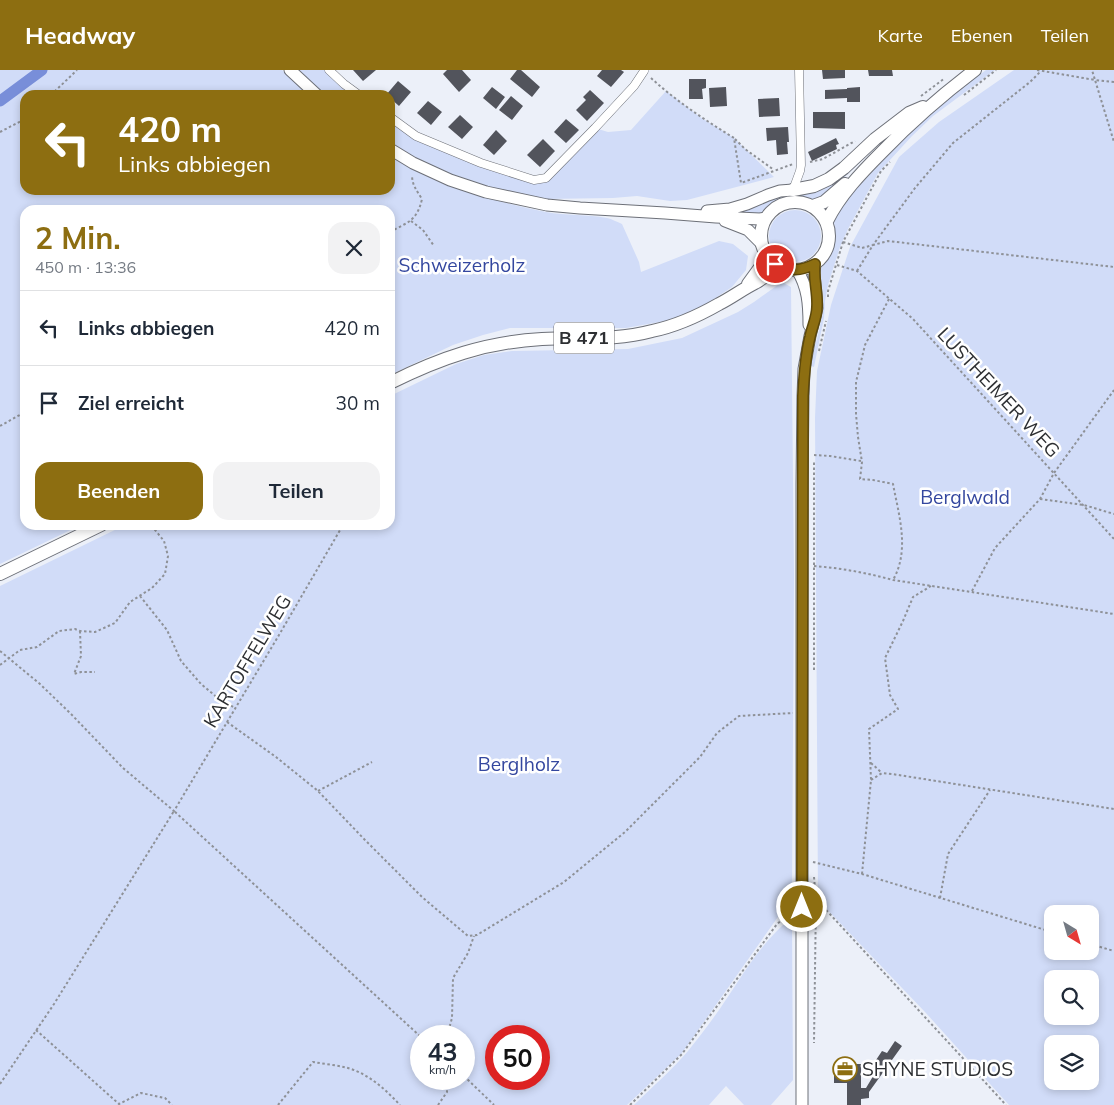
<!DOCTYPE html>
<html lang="de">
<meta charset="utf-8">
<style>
:root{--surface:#fff;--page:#f2f2f3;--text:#1f2937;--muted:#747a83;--line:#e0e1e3;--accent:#8d6e11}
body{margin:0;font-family:Mulish,sans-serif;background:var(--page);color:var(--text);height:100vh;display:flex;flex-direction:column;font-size:19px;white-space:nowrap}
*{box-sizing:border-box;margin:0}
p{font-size:16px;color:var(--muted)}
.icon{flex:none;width:28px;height:28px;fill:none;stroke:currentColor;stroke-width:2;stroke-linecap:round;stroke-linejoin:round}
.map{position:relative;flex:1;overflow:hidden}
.drawer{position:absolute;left:20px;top:135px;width:375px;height:325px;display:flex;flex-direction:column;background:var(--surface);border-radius:15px;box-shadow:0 2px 8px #0003}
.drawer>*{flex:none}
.guide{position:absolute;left:20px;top:20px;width:375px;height:105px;border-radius:15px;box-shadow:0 2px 8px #0003;background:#8d6e11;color:#fff;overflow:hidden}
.needle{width:32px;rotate:143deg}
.tools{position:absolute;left:1044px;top:835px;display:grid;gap:10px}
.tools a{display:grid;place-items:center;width:55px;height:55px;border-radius:10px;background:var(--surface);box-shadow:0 2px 8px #0003;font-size:25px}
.speed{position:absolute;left:410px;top:955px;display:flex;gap:10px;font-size:25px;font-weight:700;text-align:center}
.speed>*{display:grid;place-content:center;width:65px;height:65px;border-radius:50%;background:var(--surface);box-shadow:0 2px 8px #0003;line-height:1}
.speed small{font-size:12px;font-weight:400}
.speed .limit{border:8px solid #d22;background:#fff;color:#111}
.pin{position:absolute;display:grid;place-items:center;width:42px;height:42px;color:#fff;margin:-21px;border:2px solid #fff;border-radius:50%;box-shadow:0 1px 5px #0007}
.me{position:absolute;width:55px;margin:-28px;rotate:0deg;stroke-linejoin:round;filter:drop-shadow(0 0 4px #0008)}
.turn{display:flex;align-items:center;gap:18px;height:105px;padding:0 15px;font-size:22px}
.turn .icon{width:65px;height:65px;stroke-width:2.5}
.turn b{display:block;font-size:35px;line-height:42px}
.round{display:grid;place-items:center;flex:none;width:52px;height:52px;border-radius:15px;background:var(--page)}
.headline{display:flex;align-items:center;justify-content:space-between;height:85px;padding:0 15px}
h1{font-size:30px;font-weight:700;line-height:38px;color:var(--accent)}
.action{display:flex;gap:10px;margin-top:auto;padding:10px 15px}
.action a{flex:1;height:58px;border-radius:15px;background:var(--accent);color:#fff;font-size:20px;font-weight:700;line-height:58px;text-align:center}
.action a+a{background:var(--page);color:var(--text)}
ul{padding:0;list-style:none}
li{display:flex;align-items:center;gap:15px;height:75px;padding:0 15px;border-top:1px solid var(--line)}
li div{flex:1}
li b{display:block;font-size:19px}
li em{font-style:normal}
header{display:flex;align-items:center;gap:30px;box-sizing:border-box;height:70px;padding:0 25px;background:var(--accent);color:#fff}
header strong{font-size:24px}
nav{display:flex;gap:28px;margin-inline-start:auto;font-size:18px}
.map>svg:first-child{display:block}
</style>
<header>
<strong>Headway</strong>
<nav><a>Karte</a><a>Ebenen</a><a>Teilen</a></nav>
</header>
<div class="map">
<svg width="1114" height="1035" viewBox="0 0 1114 1035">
<rect width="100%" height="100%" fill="#ecf0f9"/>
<!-- green -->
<path fill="#d1dcf8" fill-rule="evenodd" d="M0,0H282L309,25H25V120H390V86C437,115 491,131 546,142C566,146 587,144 607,148C612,149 617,152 622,154L639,192L641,202L719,171L733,174L748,186L746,200L732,217L708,233L676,249L626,258H510L483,265L453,275L390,305V140H25V455H81L0,494Z
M298,0H329L359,25H323Z
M986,0H995L933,46L912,66L878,103L848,159L840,177L828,215L825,231L824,248L814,297L811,296L813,284L820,257L821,242L819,207L820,200L832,183L835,172L834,148L839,137L908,64L943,33Z
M1014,0H1114V1035H1009L925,942L818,830L815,348L817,301L831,235L850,177L899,87L939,52ZM1052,844H1090V881H1052ZM1052,909H1090V946H1052ZM1052,974H1090V1011H1052Z
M666,21L700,47L734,68L774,107L687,130L670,131L637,126L613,128L546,129L489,117L451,104L416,88L390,73V47L416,66L534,110L546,108L595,58L608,62L631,60Z
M878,75L827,124L815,130L795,128L779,131L764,142L759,144L738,143L767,129L794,123Z
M769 166a26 26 0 1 1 52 0a26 26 0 1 1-52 0Z
M782,212L791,217L794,505L792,827L682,983L627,1035H0V516L125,455H390V326L456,294L484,285L512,281L628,279L682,268L738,242L754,232ZM421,966H464V1009H421ZM496,966H539V1009H496Z
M789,850L792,852L793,1010L771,1035H744L726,1016L709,1035H634C652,1017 672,1000 688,981C697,970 706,958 714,947C738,914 757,876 789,850Z"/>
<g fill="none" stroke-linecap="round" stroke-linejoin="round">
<!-- canal -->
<path stroke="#788ed9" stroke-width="11" d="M0,31L42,0"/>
</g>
<!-- building -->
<path fill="#52545c" d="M353,0H376L363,11Z
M447,0H462L471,10L459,22L443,4Z
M517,0H521L540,17L532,27L510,9Z
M602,0H621L624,2L611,17L597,6Z
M822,0H845V8L823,9Z
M868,0H892L893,6H869Z
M689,9H706V18L702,19L703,29H689Z
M398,11L411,22L399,36L390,28V25H386Z
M492,17L505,27L496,39L483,28Z
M726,17L727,36L710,37L709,18Z
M860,17V32H847V28L825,29V20L847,19V18Z
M590,20L604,33L587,51L576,40L586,30L583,27Z
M511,26L523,36L512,50L499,40Z
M779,28L780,46L759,47L758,29Z
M428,31L442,42L431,55L417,43Z
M813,42H845V59L813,58Z
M460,45L473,57L462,69L448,57Z
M566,49L579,60L566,73L554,62Z
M788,57L789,72H787L788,84L777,85L776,70L767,71L766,58Z
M496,60L507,71L494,85L483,75Z
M836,68L839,74L836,75L837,79L812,91L808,82Z
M543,69L555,81L540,97L527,85Z
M895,971L902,976L869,1022V1028L861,1029V1035H847V1013H834V994H861V1018H866L875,1003L870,999L882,981L887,983Z"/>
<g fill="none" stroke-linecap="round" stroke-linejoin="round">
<!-- minor casing -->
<g stroke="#6d7078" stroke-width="9">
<path id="minor" d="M329,0L344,14L359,25
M390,47L416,66L481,93L534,110L546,108L595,58L634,16L644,1
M793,120L800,101L801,95L799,0"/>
</g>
<!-- secondary casing -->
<g stroke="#6d7078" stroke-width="13">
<path id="secondary" d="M290,0L317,25
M390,79L413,93L450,110L486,122L547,135L580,138L665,143L716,147L760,149L766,148
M707,141L730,139L747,134L768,125L780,121L793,120
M725,151L748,160L762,174
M797,200C808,217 809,235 809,255
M802,1035V414L803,326L804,299L810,266L817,238L814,203L815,194"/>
</g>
<!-- primary casing -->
<g stroke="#6d7078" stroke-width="14">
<path id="primary" d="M793,120L814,116L829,109L844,98L875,69L909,43L923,37
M761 166a34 34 0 1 1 68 0a34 34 0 1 1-68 0Z
M813,136L824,132L845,114
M827,151C840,125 861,103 882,82C911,52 942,25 975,0
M748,214L764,192L767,185
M390,313C440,288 486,272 542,269C580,267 615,271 652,261C676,256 698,246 719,234C731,228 743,219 755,213C764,208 771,201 781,197
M0,504L101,455"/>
</g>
<!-- path -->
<path stroke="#8e9197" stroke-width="2" stroke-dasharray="2.5 2.5" stroke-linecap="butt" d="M1037,0L1095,10L1092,0
M651,8C676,31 705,50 734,68L741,113L793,94
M1114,12L1095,10L1114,72
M51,25L77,0
M964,25L996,0
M921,26L945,8
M0,62L25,49
M735,69L745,79L774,100
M810,92L823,89L855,71
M411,151L423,160L434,176
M390,162C408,152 417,151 422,129C417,121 412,115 412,105
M843,172L862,178L873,175L915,118L953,73L1030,12L1041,1
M837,195L857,201L913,249L1114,469
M857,201L873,175L888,171L1114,197
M828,227V221L843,172L881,101L890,92
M889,229L865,275L856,312V344L858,367L862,392L860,409L873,410L893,414C899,446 910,480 893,510
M819,281L826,251
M0,356L25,342
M814,385L830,386L861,391
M1040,429L1084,435L1114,444
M814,496C841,498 867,503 893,510L1114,544
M972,521L995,478L1040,429L1054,403L1114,320
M140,526L167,560L181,591L201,614L219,629L235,638
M80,561L81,586L74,604L81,602H95
M0,581L40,614L72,645L123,698L174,741L279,565L343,455
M0,595L20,580L37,577L59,561L75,559L80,561L95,562L115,553L130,532L152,518L165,504L168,486L164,471L151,455
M814,600V390
M227,652L276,687L318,721L365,770L422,827L468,866L477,865L564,812L625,762L700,687L717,663L739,646L793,643
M871,693L882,703
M871,710L882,703L892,704L1114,739
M318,721L372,692
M813,792L862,804L1052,862
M862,804L871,710L869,659L898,639L890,625L885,588L903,551L913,527L931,516
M814,807L816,829L814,973
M940,828L948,784L990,720
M812,832L816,829L1006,1035
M1090,874L1114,881
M36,960L119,1034L141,1023L165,1028L172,1035
M447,966L452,948L453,908L468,883L474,866
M464,1006L494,1035
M0,1014L54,934L174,741L421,967
M278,1035L313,992C324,994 337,995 348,998C369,1004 386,1020 400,1035
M438,1035L447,1022V1009
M630,1035L682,984L777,854L792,842"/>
<!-- minor -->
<use href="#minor" stroke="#fff" stroke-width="8"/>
<!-- secondary -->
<use href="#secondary" stroke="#fff" stroke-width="11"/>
<!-- primary -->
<use href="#primary" stroke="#fff" stroke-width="12"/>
</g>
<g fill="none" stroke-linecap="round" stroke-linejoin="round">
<!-- route casing -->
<g stroke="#5c480b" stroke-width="12">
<path id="route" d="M775,194C789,202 801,201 815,194C813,209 818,222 817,237C817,247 812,257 810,267C805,287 804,306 803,326L802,837"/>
</g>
<!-- route -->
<use href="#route" stroke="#8d6e11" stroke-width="9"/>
</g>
<!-- icons -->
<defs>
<g id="office-ring" transform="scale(1.25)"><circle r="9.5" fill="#fff" stroke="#8d6e11" stroke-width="1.5"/><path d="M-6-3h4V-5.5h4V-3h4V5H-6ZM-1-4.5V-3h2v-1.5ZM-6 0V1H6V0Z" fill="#8d6e11"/></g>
</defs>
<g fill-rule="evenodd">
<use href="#office-ring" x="845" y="999"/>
</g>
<g text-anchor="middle" stroke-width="5" stroke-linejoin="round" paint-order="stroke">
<!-- shield labels -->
<rect fill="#fff" stroke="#6c6d70" stroke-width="1" x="554" y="252.5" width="60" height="31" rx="4"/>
<g font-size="18" font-weight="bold" fill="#2d2f32">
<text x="584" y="274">B 471</text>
</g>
<!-- park labels -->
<g font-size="19" fill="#34479f" stroke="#fff">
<text x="462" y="202">Schweizerholz</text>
<text x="965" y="434">Berglwald</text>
<text x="519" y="701">Berglholz</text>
</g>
<!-- street labels -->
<g font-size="19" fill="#2d2f32" stroke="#fff">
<text transform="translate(999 322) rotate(47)" y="7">LUSTHEIMER WEG</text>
<text transform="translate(247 591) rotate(-59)" y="7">KARTOFFELWEG</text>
</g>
<!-- poi labels -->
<g font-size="19" fill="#2d2f32" stroke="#fff" text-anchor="start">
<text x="862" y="1006">SHYNE STUDIOS</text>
</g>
</g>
</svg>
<div class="tools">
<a><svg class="needle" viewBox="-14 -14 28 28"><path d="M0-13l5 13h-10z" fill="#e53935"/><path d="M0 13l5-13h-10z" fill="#747a83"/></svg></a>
<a><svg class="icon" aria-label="search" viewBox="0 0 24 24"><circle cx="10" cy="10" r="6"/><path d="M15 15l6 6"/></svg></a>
<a><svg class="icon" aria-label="layers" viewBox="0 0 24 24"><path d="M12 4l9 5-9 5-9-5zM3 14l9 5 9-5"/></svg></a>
</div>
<div class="speed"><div>43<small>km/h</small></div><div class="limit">50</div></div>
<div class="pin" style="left:775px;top:194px;background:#d93025"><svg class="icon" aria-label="arrive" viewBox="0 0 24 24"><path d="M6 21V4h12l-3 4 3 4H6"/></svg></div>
<svg class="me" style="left:802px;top:837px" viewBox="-20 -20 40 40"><circle r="17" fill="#8d6e11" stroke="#fff" stroke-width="3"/><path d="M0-11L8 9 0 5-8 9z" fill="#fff"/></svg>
<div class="guide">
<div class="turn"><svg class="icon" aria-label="left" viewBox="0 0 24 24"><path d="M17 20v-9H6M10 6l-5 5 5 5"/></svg><div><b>420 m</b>Links abbiegen</div></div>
</div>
<section class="drawer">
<div class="headline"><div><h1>2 Min.</h1><p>450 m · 13:36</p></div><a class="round"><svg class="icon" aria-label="close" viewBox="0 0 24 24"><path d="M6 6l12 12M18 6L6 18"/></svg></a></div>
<ul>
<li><svg class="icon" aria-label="left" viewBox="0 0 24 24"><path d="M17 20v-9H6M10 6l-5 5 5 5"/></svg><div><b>Links abbiegen</b></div><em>420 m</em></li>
<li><svg class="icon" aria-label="arrive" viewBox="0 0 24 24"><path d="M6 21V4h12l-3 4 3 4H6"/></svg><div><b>Ziel erreicht</b></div><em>30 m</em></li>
</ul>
<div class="action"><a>Beenden</a><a>Teilen</a></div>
</section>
</div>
